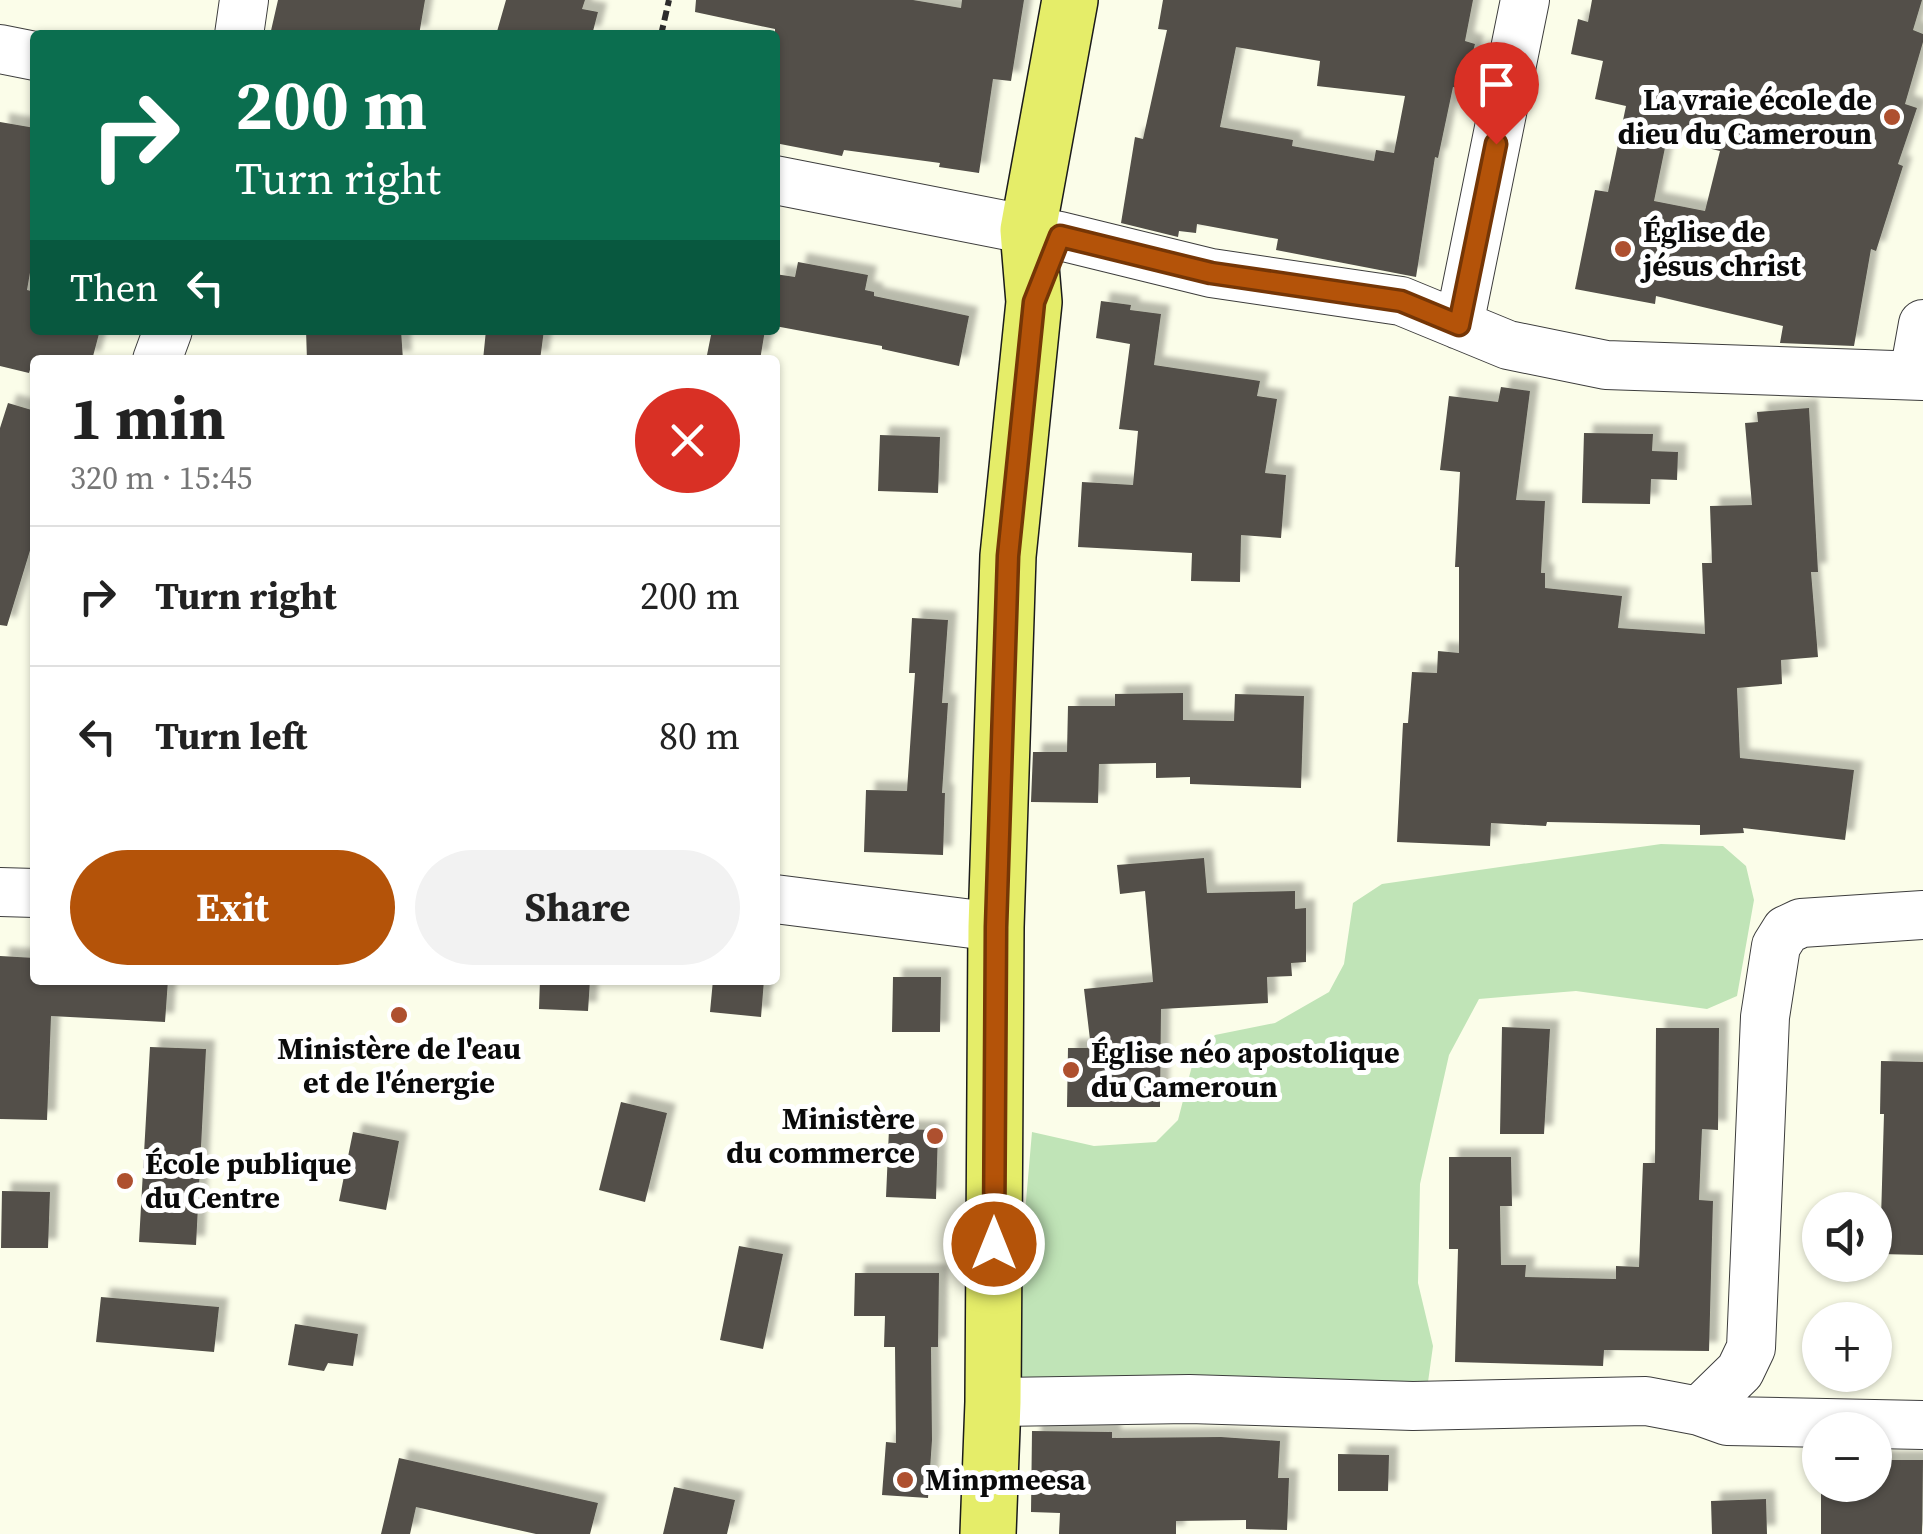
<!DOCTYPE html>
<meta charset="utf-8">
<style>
:root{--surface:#fff;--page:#f2f2f2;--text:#222;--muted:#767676;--line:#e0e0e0;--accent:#b45309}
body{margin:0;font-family:"Source Serif 4",serif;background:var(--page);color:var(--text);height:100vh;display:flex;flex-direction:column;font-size:38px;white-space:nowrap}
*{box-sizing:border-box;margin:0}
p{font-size:32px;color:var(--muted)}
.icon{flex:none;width:55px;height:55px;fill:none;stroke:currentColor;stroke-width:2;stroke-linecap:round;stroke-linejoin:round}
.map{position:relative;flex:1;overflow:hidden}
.details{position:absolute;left:30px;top:355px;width:750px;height:630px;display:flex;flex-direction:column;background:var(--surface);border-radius:10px;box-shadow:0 2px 8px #0004}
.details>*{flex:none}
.top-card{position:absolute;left:30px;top:30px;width:750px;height:305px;border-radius:10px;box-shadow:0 2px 8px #0004;background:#0b6e4f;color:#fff;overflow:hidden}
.buttons{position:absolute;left:1802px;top:1192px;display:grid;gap:20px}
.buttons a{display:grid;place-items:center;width:90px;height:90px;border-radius:50%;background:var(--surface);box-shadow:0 2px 8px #0004;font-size:50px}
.pin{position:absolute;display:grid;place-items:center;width:85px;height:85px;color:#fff;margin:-102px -42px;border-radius:50% 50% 50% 0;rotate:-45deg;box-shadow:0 0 10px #0007}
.pin .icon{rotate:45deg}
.me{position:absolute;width:110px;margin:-55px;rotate:0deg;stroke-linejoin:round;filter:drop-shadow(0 0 8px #0008)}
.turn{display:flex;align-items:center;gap:35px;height:210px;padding:0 40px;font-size:45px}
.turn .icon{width:130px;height:130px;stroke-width:2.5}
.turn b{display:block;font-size:70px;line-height:85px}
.then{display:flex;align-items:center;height:95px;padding:0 40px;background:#0003;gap:20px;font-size:38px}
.round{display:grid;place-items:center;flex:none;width:105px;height:105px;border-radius:52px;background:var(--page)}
.summary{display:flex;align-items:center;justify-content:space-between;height:170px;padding:0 40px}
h1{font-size:60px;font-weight:700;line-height:75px}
.button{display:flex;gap:20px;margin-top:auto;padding:20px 40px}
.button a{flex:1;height:115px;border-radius:60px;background:var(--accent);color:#fff;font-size:40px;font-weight:700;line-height:115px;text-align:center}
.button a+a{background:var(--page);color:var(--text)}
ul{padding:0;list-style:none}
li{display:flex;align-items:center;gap:30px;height:140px;padding:0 40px;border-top:2px solid var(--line)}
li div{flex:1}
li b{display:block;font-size:38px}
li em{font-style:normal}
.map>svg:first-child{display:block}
</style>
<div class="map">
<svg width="1923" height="1534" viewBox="0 0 1923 1534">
<defs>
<filter id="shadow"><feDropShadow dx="9" dy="-9" stdDeviation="2.5" flood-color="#0004"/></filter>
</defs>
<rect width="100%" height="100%" fill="#fbfde9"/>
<!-- green -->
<path fill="#c0e4b7" d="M1661,844L1723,846L1746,866L1754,900L1737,996L1707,1009L1576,991L1479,999L1449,1055L1420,1184L1418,1283L1433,1346L1428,1382L1119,1391L1018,1387L1019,1282L1032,1132L1094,1146L1156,1142L1178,1120L1194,1058L1215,1035L1275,1023L1329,992L1344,964L1353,903L1382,884Z"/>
<!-- building -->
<path fill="#524f48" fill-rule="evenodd" filter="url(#shadow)" d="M278,0H425L419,35H270Z
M506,0H585L582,9L598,12L592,35H496Z
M696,0H913L961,8L962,0H1024L1011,81L993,79L979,173L939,167L940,163L844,150L842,156L775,143V29L695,12Z
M1163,0H1473L1465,41L1475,44L1463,89L1453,87L1438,158L1435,157L1416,277L1276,250L1278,239L1197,224L1196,233L1179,231L1178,237L1121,223L1135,137L1143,139L1167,30L1158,29ZM1236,47L1320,61L1317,86L1405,96L1394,153L1376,150L1374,161L1292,146L1293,140L1220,127Z
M1592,0H1922L1913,30L1923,34V42L1905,104L1917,108L1898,164L1903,166L1876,251L1871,249L1854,346L1780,343L1783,326L1656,296L1655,304L1575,289L1595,190L1608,192L1626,106L1595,99L1603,61L1571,54L1578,19L1588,22ZM1667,138L1720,151L1705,211L1654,201Z
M0,122L35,128V244L27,290L35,292V330H100L92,360H33L29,373L0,366Z
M798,262L868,275L865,290L874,292V296L969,316L959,366L882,349V346L775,326V274L795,277Z
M1101,301L1131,305L1130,310L1161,314L1154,365L1260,381L1257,396L1277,399L1265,473L1286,475L1281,538L1241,535L1240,582L1191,581L1192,553L1078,547L1082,482L1133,485L1138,431L1119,429L1130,344L1096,338Z
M306,330H365V333L401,330L403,360H307Z
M486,330H544L540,360H483Z
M712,330H765L760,360H706Z
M1501,387L1530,391L1516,500L1545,501L1541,573H1545V588L1622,596L1618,628L1705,634L1702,563H1712L1710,506L1752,505L1745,423L1758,422L1757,412L1809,408L1818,572H1811L1818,657L1781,660L1782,684L1737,688L1740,758L1854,770L1845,840L1743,828L1744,833L1700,835V825L1547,822L1546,826L1491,823L1490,846L1397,842L1403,723H1408L1412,672L1437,673L1438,651L1459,653V567H1455L1460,472L1440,470L1449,396L1498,402Z
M8,403L35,411V534L7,626L0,625V428Z
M1584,433L1653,434L1652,451L1678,452L1677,480L1651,479L1650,504L1582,503Z
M880,435L940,437L938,493L878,491Z
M912,618L948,620L942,703H948L942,793H945L943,855L864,852L866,790L907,791L915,673H909Z
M1183,693V720L1234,721L1235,694L1304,696L1301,788L1190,784V777L1156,778V763L1099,764L1098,803L1031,802L1033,752H1067L1068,706H1115V694Z
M1204,858L1207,893L1295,891V909L1306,908V962L1291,963L1292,976L1267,977L1268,1003L1161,1009L1160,1107H1067L1068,1048H1091L1084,989L1153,982L1145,891L1120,894L1117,865Z
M0,956L35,958V980H168L165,1022L51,1016L47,1120L0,1119Z
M893,977H941L940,1032H892Z
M540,980H590L588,1011L539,1009Z
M713,980H764L761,1017L710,1012Z
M1502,1027L1550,1029L1544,1134H1500Z
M1656,1028H1719L1718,1130L1702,1129L1699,1200L1713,1201L1709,1351L1604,1350L1603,1366L1455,1362L1458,1249H1449V1157H1511L1512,1206H1500L1501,1265H1526L1525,1277L1616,1279V1266L1639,1267L1643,1163H1655Z
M150,1047L206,1049L196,1245L139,1242Z
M1881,1061L1923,1062V1255L1880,1254L1884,1114H1880Z
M621,1102L667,1113L645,1202L599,1190Z
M889,1129L938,1130L936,1199L886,1197Z
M353,1132L399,1141L386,1210L339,1201Z
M2,1191L50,1192L48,1248H1Z
M739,1246L783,1254L763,1349L720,1340Z
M855,1273H939L938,1347H931L932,1440L928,1498L882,1495L886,1442L896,1443L895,1347H884L885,1316H854Z
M101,1297L219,1307L214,1352L96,1342Z
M295,1324L358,1334L353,1366L328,1363L324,1371L288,1365Z
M1032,1431L1112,1432V1438L1221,1437L1280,1441L1278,1478H1289L1287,1530L1246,1529V1520L1176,1521V1534H1059L1060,1513L1031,1512Z
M1338,1454L1389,1455L1388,1491H1338Z
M399,1458L598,1503L590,1534H536L416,1507L410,1534H381Z
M1875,1460H1923L1922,1534H1821V1485H1875Z
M674,1487L735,1500L727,1534H663Z
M1766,1499L1767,1534H1712L1711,1501Z"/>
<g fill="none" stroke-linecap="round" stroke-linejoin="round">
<!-- minor casing -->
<g stroke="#3d3d3d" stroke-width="50">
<path id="minor" d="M239,35L244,0
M0,49L35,56
M775,180L1060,236L1211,273L1401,301L1508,345L1606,365L1923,376
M1459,325L1525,0
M157,360L168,330
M1914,374L1923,324
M0,892L35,893
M775,899L996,927
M993,1402L1189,1399L1413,1406L1646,1401L1699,1411L1727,1421L1923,1425
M1699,1411L1740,1371L1751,1348L1765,1017L1776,946L1786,930L1801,923L1923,915"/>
</g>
<!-- major casing -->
<g stroke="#1b1b1b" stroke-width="58">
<path id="major" d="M988,1534L993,1402L996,927L1008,556L1034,302L1028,230L1070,0"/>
</g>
<!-- path -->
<path stroke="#2c2c2c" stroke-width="6" stroke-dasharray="10 5" stroke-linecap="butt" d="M661,35L669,0"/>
<!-- minor -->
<use href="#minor" stroke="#fff" stroke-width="48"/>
<!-- major -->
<use href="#major" stroke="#e5ed69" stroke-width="55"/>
</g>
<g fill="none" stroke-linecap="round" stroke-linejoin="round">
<!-- route casing -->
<g stroke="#753606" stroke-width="25">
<path id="route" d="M994,1244L996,927L1008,556L1034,302L1060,236L1211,273L1401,301L1459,325L1496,144"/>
</g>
<!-- route -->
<use href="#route" stroke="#b45309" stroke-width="18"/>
</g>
<!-- markers -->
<g fill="#ae502f" stroke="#fff" stroke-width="4">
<circle cx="1892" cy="117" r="10"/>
<circle cx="1623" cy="249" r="10"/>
<circle cx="399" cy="1015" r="10"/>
<circle cx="1071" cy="1070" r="10"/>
<circle cx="935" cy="1136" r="10"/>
<circle cx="125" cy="1181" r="10"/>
<circle cx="905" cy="1480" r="10"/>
</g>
<g text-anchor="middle" stroke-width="10" stroke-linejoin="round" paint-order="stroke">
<!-- poi labels -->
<g font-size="30" font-weight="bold" fill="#0a0a0a" stroke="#fff" text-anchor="start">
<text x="1872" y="110" text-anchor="end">La vraie école de<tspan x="1872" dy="34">dieu du Cameroun</tspan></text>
<text x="1643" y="242">Église de<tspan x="1643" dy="34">jésus christ</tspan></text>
<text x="399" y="1059" text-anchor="middle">Ministère de l'eau<tspan x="399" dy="34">et de l'énergie</tspan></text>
<text x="1091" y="1063">Église néo apostolique<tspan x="1091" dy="34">du Cameroun</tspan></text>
<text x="915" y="1129" text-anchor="end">Ministère<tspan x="915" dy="34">du commerce</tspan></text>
<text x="145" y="1174">École publique<tspan x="145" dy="34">du Centre</tspan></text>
<text x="925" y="1490">Minpmeesa</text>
</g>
</g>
</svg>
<div class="buttons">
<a><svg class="icon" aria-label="sound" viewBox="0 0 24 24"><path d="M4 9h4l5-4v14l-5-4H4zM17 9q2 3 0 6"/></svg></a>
<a>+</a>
<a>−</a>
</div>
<div class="pin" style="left:1496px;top:144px;background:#d93025"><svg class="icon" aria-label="arrive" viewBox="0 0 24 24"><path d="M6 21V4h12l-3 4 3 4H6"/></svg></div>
<svg class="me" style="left:994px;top:1244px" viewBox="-20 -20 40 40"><circle r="17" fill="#b45309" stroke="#fff" stroke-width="3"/><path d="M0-11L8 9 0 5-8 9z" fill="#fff"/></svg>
<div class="top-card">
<div class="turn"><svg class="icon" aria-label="right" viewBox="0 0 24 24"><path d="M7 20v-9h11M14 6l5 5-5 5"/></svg><div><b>200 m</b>Turn right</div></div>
<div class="then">Then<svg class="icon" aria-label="left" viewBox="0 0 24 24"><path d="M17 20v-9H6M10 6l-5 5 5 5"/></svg></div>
</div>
<section class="details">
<div class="summary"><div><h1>1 min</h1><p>320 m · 15:45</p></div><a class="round" style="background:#d93025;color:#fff"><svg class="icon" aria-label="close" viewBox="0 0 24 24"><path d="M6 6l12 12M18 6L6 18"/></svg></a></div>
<ul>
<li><svg class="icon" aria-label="right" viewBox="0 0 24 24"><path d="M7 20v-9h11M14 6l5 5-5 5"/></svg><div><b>Turn right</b></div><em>200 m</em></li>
<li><svg class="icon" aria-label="left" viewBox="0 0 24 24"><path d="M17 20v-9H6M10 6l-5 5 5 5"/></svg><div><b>Turn left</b></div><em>80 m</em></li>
</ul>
<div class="button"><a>Exit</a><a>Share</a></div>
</section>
</div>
